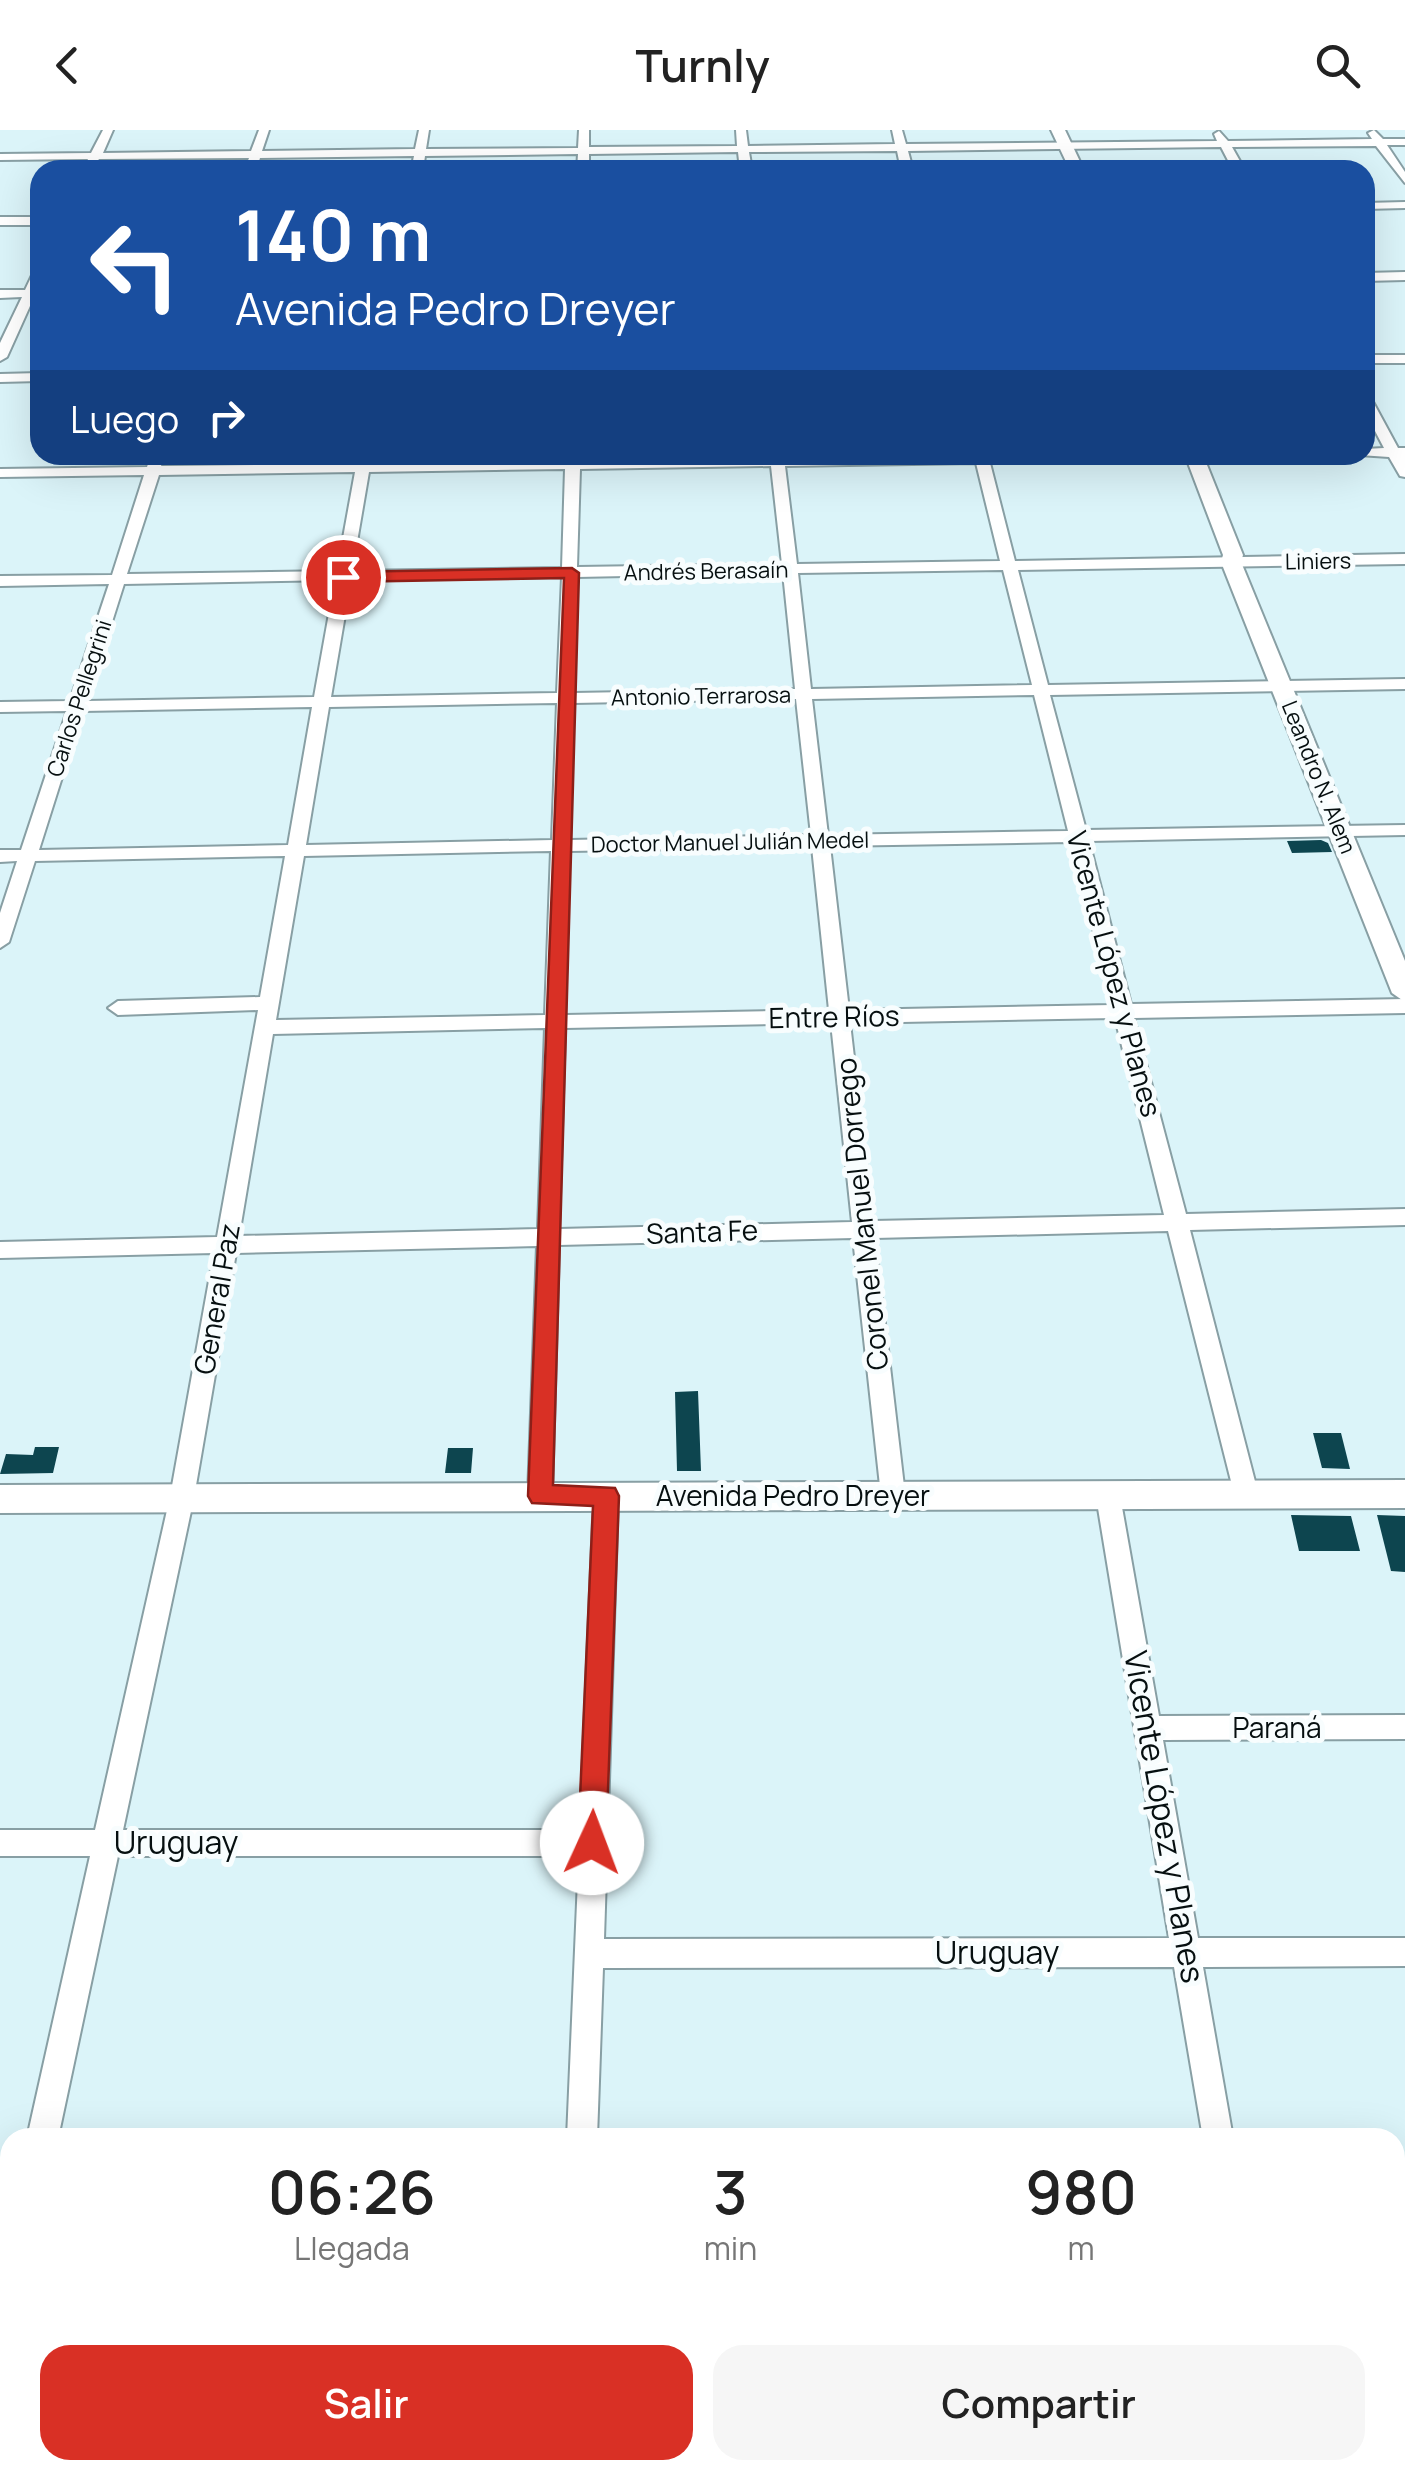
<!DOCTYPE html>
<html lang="es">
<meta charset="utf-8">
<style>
:root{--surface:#fff;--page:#f6f6f6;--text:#222;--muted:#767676;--accent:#d93025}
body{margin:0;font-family:Manrope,sans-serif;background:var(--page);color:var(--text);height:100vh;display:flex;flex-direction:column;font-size:38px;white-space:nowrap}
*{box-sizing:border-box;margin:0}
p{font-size:32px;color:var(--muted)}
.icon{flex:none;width:55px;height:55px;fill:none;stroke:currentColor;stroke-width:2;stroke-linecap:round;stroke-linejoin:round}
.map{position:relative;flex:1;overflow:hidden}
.drawer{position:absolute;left:0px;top:1998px;width:1405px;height:352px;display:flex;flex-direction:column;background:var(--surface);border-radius:30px 30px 0 0;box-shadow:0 10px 40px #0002}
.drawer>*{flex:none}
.top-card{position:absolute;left:30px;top:30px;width:1345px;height:305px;border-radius:30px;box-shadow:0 10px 40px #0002;background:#1a4fa0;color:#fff;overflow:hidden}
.pin{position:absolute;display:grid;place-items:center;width:85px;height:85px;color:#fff;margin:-42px;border:5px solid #fff;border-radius:50%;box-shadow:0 2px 10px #0007}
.me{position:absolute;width:110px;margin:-55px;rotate:2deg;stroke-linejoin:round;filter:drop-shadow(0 0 8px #0008)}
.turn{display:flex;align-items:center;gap:35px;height:210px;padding:0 40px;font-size:45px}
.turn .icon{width:130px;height:130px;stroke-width:2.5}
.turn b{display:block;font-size:70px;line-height:85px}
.then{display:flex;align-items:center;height:95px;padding:0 40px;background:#0003;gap:20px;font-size:38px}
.eta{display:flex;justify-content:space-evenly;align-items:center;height:170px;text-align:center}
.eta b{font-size:60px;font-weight:600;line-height:70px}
.cta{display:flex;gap:20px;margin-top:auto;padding:20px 40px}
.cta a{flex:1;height:115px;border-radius:30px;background:var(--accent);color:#fff;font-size:40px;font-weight:600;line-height:115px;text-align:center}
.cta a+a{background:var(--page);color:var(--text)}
header{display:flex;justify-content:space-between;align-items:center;height:130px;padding:0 40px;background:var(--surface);font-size:45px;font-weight:600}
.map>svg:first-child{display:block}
</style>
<header><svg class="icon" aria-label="back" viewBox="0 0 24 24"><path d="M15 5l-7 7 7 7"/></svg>Turnly<svg class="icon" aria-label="search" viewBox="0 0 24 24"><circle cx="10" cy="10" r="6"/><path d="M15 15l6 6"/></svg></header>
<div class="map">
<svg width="1405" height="2348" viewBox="0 0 1405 2348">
<rect width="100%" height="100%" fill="#dbf4f9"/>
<!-- building -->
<path fill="#0d454f" d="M1321,710L1328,713L1332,722L1292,723L1287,711Z
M698,1261L701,1341H677L675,1262Z
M1313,1303H1341L1350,1339L1322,1338Z
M35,1317H59L53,1343L0,1344L6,1324L33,1325Z
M448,1318H473L471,1343H445Z
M1291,1385L1351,1386L1360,1421H1299Z
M1377,1385L1405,1386V1442L1391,1441Z"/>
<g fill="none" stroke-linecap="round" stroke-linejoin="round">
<!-- minor casing -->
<g stroke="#889fa4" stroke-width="4">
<path id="minor" d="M103,0H113L103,23L251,21L259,0H269L262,21L415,19L419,0H429L426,19L578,18L579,0H589V17L737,16L736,0H746L748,16L895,14L892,0H902L906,14L1217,11L1214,4L1219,1L1228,11L1372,9L1368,3L1374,0L1383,9H1405V15H1387L1405,42V53L1376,16L1232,17L1245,40H1233L1221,17L908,21L913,40H901L897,21L749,22L752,40H740L738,22L589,24V40H577L578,24L425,26L423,40H411L414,26L260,28L256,40H244L249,28L99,29L91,40L84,37L88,29L0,30V24L91,23Z
M1405,72V78L1365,79V73Z
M0,87H40V95H0Z
M40,137V167H34L7,227L0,231V213L22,167L0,168V160H25L34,141Z
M1405,142V150L1365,151V143Z
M1365,225H1405V233H1365Z
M40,243V251L0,252V244Z
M1365,266L1372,270L1398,318H1405V347L1400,346L1389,327L1359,325H1365V319L1384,318L1365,282Z
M151,325H165L161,336L356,334L358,325H372L371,334L566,331V325H580V331L770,328V325H1280L1273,329L990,333L1015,431L1405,424V434L1018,440L1048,555L1405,549V559L1050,565L1086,700L1405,695V705L1089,711L1131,874L1405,869V883L1134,888L1186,1084L1405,1079V1095L1190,1100L1258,1363L1255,1370L1246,1373L1237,1370L1234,1363L1168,1101L875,1108L905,1365L902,1372L893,1375L884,1372L881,1365L853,1108L559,1115L552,1366L549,1373L540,1376L531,1373L528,1366L537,1116L236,1123L194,1367L123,1700H580L594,1366L597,1359L606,1356L615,1359L618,1366L604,1809L1169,1808L1096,1366L1099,1359L1108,1356L1117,1359L1120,1366L1159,1586L1405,1585V1609L1163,1610L1198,1808H1405V1836L1203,1837L1233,2008H1203L1174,1837L603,1838L597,2008H567L579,1726H118L58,2008H27L90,1726H0V1700H95L170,1367L214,1123L0,1128V1112L217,1107L258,880L118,885L108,878L118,871L260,867L285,726L35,731L9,812L0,818V783L17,731L0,732V720H21L67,581L0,582V572L70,571L109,454L0,456V446L112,445L144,345L0,347V339L147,337ZM976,333L1000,431L797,434L785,336ZM771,336L782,434L577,437L580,339ZM565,339L562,438L352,441L369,342ZM355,342L337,441L127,444L159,345ZM1003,440L1032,555L811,559L798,443ZM783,443L795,559L574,563L577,447ZM562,447L557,563L331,567L351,450ZM335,450L314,567L87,571L124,454ZM1034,565L1068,701L828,705L812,569ZM796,569L811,705L570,710L573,573ZM557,573L552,710L306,715L329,577ZM312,577L288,715L39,720L83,581ZM1071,712L1112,875L849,880L830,716ZM812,717L829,880L565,885L569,721ZM551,721L545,885L276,890L304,726ZM1115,888L1164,1085L873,1091L850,893ZM831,893L852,1092L559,1099L565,898ZM545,898L538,1099L239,1106L273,904Z
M10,2139V2215L0,2219V2143Z
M1395,2245H1405V2279H1395Z
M551,2340H585V2348H551Z
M1258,2340H1292L1293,2348H1259Z"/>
</g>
<!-- major casing -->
<g stroke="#889fa4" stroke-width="4">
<path id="major" d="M1051,0H1065L1084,40H1070Z
M1185,325H1203L1243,425L1241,432L1405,831V872L1392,863L1221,432L1223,425Z
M1405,1350V1378L0,1383V1355Z"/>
</g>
<!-- minor -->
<use href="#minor" fill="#fff" fill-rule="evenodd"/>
<!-- major -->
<use href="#major" fill="#fff" fill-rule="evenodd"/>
</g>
<!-- route -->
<path fill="#d93025" stroke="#8d1f18" stroke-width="2.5" d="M572,438L579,443L553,1355L615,1358L619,1366L606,1713L602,1722L592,1726L582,1722L578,1713L593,1376L532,1373L528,1366L564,448L343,452L336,447L343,442Z"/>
<g text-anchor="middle" stroke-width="10" stroke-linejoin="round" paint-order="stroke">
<!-- far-street labels -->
<g font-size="22" fill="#060f10" stroke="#f8fdfe">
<text transform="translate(1318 431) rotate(-1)" y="8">Liniers</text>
<text transform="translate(706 441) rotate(-1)" y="8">Andrés Berasaín</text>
<text transform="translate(701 566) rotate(-1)" y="8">Antonio Terrarosa</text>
<text transform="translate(79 568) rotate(-72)" y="8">Carlos Pellegrini</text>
<text transform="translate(1319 647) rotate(68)" y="8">Leandro N. Alem</text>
<text transform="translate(730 712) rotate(-1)" y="8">Doctor Manuel Julián Medel</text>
</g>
<!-- street labels -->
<g font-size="28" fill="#060f10" stroke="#f8fdfe">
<text transform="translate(1114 844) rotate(75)" y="10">Vicente López y Planes</text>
<text transform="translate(834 887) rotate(-1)" y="10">Entre Ríos</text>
<text transform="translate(862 1084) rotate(-96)" y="10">Coronel Manuel Dorrego</text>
<text transform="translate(702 1102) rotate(-2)" y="10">Santa Fe</text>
<text transform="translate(217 1169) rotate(-80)" y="10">General Paz</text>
<text x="793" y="1376">Avenida Pedro Dreyer</text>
<text x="1277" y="1608">Paraná</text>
</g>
<!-- near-street labels -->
<g font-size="32" fill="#060f10" stroke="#f8fdfe">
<text transform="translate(1164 1687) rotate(80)" y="11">Vicente López y Planes</text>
<text x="176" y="1724">Uruguay</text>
<text x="997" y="1834">Uruguay</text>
</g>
</g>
</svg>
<div class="pin" style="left:343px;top:447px;background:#d93025"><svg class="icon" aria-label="arrive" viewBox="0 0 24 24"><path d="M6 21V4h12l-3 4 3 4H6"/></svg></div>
<svg class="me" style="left:592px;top:1713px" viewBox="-20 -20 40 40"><circle r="19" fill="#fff"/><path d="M0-13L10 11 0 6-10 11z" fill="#d93025"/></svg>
<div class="top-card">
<div class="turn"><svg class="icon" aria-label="left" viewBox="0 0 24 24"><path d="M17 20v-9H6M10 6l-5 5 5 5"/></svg><div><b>140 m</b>Avenida Pedro Dreyer</div></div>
<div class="then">Luego<svg class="icon" aria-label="right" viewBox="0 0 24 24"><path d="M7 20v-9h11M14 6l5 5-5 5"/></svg></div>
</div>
<section class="drawer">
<div class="eta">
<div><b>06:26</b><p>Llegada</p></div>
<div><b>3</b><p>min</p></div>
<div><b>980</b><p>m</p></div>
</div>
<div class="cta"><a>Salir</a><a>Compartir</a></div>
</section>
</div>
